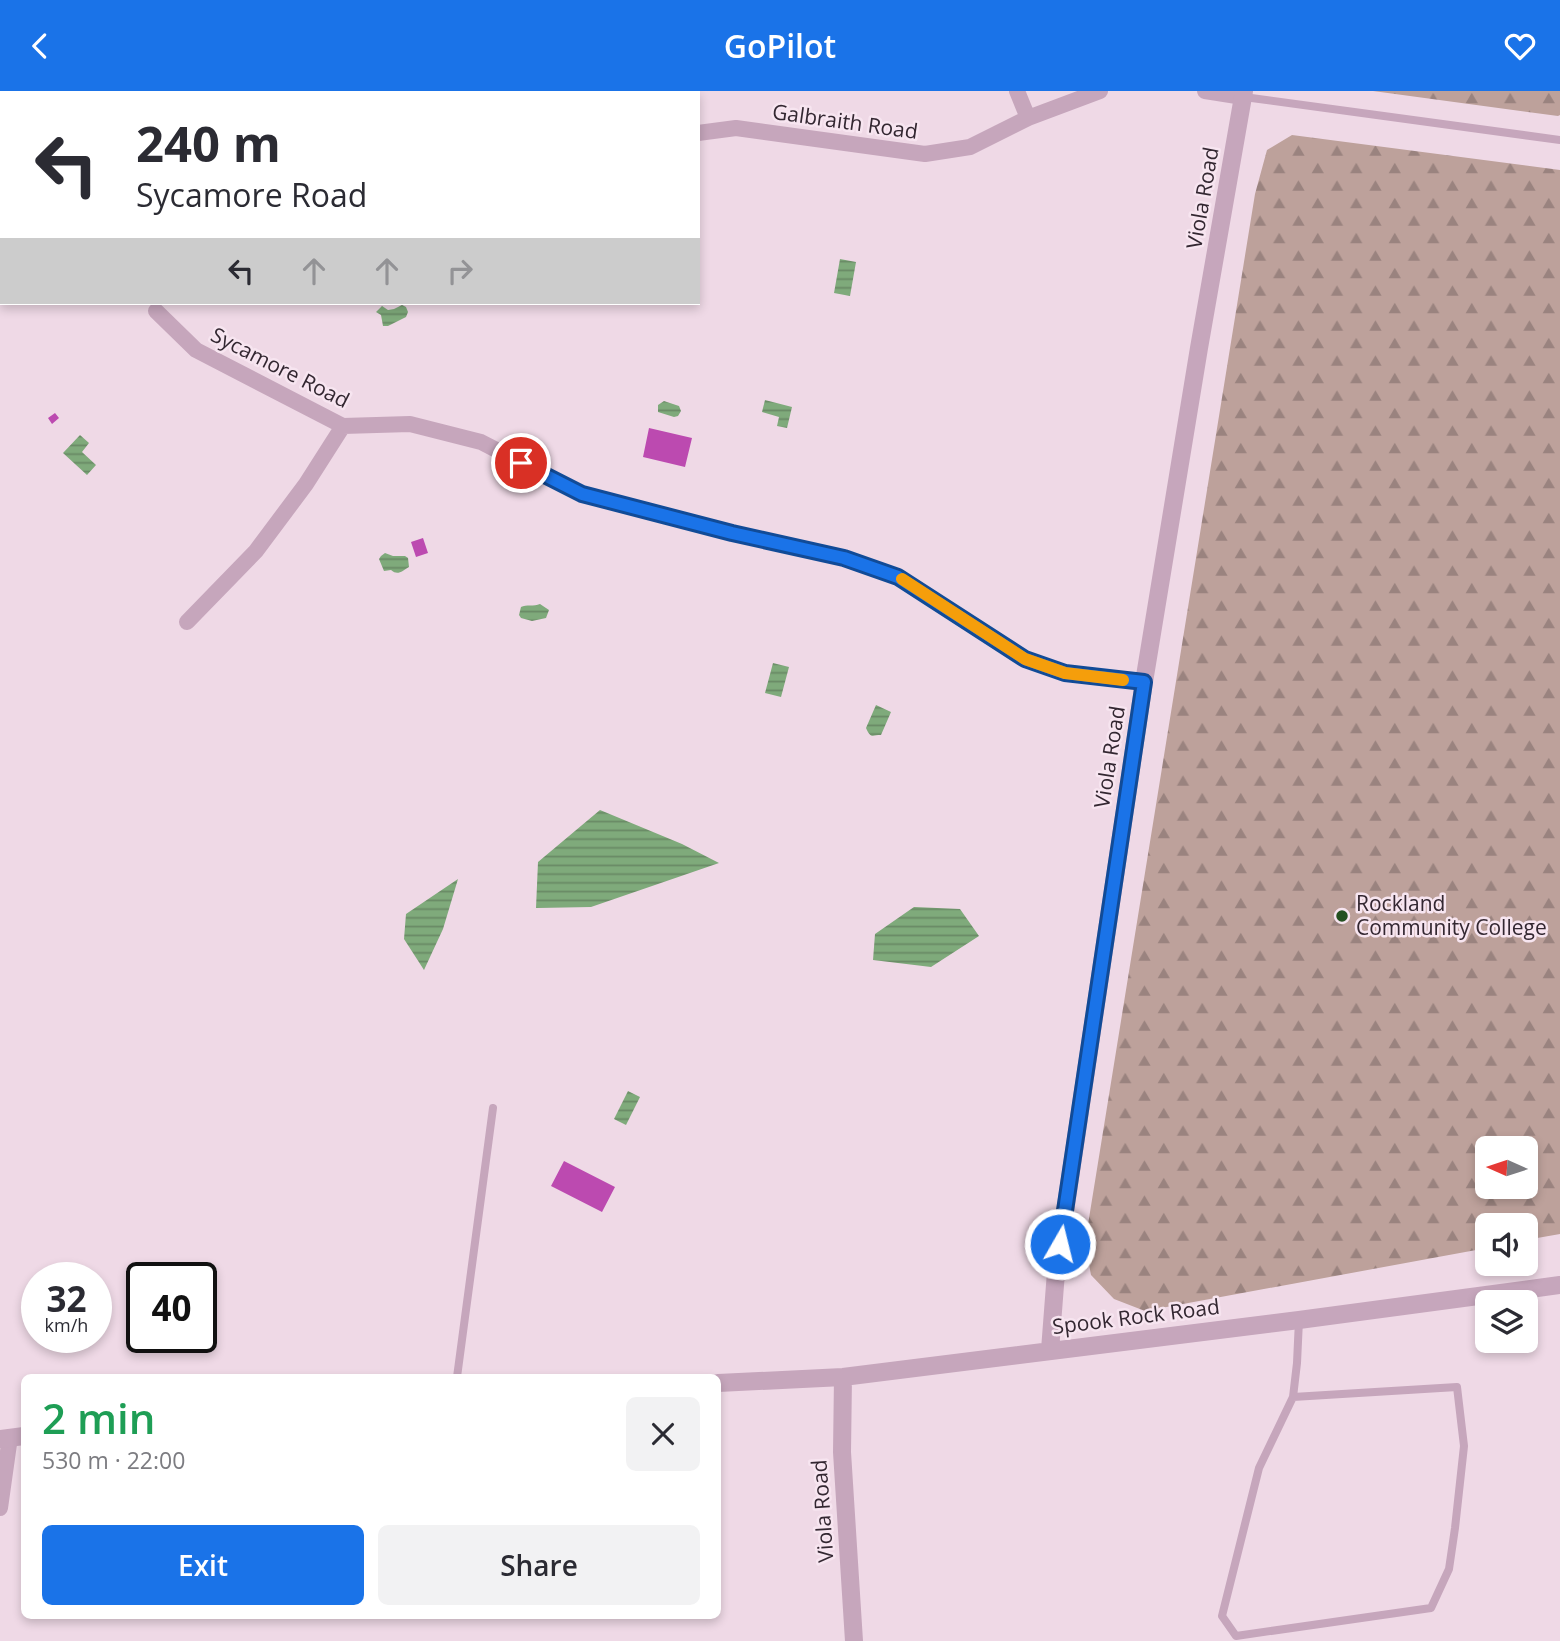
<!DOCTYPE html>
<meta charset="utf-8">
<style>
:root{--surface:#fff;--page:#f2f2f3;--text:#2b2b33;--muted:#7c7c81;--accent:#1a73e8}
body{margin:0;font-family:"Open Sans",sans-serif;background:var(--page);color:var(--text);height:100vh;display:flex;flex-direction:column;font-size:26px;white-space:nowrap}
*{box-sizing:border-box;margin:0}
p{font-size:23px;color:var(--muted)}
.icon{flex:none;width:38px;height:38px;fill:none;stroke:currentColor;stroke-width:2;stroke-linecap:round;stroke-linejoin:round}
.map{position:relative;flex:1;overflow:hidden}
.details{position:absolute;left:21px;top:1283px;width:700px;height:245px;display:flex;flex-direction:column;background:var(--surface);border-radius:10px;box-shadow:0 4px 10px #0003}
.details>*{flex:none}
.banner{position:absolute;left:0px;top:0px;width:700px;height:214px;box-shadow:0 4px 10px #0003;background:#fff;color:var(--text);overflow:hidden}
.needle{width:46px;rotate:273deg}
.controls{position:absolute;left:1475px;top:1045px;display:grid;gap:14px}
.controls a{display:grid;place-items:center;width:63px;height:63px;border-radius:10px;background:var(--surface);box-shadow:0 4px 10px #0003;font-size:35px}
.speed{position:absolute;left:21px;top:1171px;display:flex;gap:14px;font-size:35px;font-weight:700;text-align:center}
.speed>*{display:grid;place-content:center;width:91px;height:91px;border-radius:50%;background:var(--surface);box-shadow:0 4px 10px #0003;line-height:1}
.speed small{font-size:18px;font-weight:400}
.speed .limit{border:4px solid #111;border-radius:10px;background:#fff;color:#111}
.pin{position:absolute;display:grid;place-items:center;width:60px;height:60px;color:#fff;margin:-30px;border:4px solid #fff;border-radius:50%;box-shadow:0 2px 7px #0007}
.me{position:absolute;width:77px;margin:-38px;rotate:8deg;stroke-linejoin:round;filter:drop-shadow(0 0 5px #0008)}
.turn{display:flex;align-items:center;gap:24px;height:147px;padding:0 21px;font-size:32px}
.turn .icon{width:91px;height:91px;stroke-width:2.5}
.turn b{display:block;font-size:49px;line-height:60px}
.lanes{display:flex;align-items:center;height:66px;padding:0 21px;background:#0003;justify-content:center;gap:35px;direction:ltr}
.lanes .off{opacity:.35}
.round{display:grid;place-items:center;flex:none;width:74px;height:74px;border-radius:10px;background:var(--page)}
.summary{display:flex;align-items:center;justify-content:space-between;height:119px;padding:0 21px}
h1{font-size:42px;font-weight:600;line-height:52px;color:#1e9e55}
.cta{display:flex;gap:14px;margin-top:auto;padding:14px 21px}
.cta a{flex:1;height:80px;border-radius:10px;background:var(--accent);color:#fff;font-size:28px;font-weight:600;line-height:80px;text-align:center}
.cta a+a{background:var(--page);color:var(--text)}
header{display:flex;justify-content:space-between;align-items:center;height:91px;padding:0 21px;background:var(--accent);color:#fff;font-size:32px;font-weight:600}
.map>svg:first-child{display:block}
</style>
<header><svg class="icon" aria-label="back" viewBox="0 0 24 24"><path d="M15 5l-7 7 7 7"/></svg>GoPilot<svg class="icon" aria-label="heart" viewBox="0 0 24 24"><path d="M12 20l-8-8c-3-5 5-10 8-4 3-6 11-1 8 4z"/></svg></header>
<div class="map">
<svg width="1560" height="1550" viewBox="0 0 1560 1550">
<defs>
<pattern id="forest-firs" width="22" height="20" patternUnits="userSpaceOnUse" patternTransform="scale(1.75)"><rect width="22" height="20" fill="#bda19b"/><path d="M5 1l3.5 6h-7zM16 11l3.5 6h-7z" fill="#9a837f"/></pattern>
<pattern id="water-rules" width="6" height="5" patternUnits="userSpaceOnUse" patternTransform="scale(1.75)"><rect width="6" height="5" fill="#7faa7b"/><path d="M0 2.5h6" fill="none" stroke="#698a65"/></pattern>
</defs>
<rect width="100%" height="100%" fill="#efd9e6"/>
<!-- forest -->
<path fill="url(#forest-firs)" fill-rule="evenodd" d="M1373,0H1560V24L1558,25Z
M1292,44L1560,79V1143L1526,1149V1134H1488L1487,1157L1145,1220L1114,1208L1091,1184L1085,1152L1255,103L1267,59ZM1488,1057H1526V1096H1488Z"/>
<!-- water -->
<path fill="url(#water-rules)" d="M840,168L856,171L850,205L834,202Z
M402,214L406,216L408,221L406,226L388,235H383L381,224L376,221L382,215L388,219L394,218Z
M765,309L792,316L787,337L777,335L779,326L762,321Z
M664,310L679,315L681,320L678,325L674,326L658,321V314Z
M80,344L89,352L82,361L96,374L87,384L63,362Z
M385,462L393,465H405L408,467L409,476C402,480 398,485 391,479L384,480L379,468L381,465Z
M540,513L549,519L546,527L532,530L521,527L519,524L521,516C526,513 534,516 540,513Z
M773,572L789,576L781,606L765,602Z
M876,614L891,621L881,644C872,644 871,648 866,637Z
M600,719L682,753L719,772L591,816L536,817L538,771Z
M458,788L443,838L424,879L404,848L406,823Z
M914,816L960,818L979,845L931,876L873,869L875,843Z
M628,1000L640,1006L626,1034L614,1028Z"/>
<!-- building -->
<path fill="#bc4ab0" d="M55,322L59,327L52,333L48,327Z
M649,337L692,347L685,376L643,366Z
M423,447L428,462L416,466L411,451Z
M564,1070L615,1096L602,1121L551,1095Z"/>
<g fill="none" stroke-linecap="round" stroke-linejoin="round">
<!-- service -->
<path stroke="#c6a6bc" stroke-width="8" d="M1244,6L1560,49
M457,1286L493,1017
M1293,1306L1259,1377L1222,1525L1236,1545L1431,1517L1449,1478L1455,1437L1464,1355L1457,1296L1293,1306L1297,1272L1299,1229"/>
<!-- minor -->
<path stroke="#c6a6bc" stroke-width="16" d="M670,0V2
M1017,0L1028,27
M1205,0L1243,6
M698,42L736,37L925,63L970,56L1028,27L1100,0
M156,220L196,259L343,335L410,333L481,351L582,403L732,442L844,467L898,486L1025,568L1065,582L1144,591
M187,531L256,460L306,393L343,335
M0,1417L10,1346"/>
<!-- tertiary -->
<path stroke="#c6a6bc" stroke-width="18" d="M1050,1259L1056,1181L1144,591L1199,257L1244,0
M843,1286L842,1361L854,1550
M718,1292L843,1286L1299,1229L1560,1194
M0,1348L24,1345"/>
</g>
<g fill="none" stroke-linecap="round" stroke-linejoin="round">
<!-- route casing -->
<g stroke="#114b97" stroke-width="18">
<path id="route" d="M521,372L582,403L732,442L844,467L898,486L1025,568L1065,582L1144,591L1060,1153"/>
</g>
<!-- route -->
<use href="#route" stroke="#1a73e8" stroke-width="12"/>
<!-- slow -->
<path stroke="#f59e0b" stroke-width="12" d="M902,488L1025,568L1065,582L1123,589"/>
</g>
<!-- markers -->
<circle fill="#235120" stroke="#f7e5f0" stroke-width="2.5" cx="1342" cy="825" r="7"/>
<g text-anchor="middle" stroke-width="5" stroke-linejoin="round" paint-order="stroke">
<!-- street labels -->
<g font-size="21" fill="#332731" stroke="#f7e5f0">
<text transform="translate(845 31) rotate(8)" y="7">Galbraith Road</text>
<text transform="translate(1203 107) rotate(-80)" y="7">Viola Road</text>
<text transform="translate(280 277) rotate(27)" y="7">Sycamore Road</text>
<text transform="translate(1110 666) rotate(-81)" y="7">Viola Road</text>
<text transform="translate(1136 1226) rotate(-7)" y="7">Spook Rock Road</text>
<text transform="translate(823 1420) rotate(-94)" y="7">Viola Road</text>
</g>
<!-- poi labels -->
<g font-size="21" fill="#332731" stroke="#f7e5f0" text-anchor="start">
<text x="1356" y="820">Rockland<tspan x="1356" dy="24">Community College</tspan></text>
</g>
</g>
</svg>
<div class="controls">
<a><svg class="needle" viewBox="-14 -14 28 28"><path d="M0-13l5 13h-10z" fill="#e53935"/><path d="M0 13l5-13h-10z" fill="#7c7c81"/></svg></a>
<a><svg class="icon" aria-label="sound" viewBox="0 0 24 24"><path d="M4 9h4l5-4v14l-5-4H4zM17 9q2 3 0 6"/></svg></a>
<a><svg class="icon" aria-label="layers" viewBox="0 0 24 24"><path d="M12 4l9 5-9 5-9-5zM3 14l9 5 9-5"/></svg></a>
</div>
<div class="speed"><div>32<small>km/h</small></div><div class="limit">40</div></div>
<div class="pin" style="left:521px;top:372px;background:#d93025"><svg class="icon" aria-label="arrive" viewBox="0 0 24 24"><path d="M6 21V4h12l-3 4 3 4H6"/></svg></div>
<svg class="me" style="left:1060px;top:1153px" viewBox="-20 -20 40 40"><circle r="17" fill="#1a73e8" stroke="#fff" stroke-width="3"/><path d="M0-11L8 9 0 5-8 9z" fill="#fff"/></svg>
<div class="banner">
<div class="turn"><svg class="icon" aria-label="left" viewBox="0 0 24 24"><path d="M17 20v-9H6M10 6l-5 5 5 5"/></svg><div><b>240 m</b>Sycamore Road</div></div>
<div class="lanes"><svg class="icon" aria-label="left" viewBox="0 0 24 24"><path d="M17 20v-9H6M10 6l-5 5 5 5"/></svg><svg class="icon off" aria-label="ahead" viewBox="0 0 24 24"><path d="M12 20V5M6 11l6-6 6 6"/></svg><svg class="icon off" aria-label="ahead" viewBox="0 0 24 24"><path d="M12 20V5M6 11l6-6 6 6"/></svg><svg class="icon off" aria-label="right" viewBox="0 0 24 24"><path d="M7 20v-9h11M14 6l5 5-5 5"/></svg></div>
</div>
<section class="details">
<div class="summary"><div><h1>2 min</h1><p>530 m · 22:00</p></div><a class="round"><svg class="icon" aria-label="close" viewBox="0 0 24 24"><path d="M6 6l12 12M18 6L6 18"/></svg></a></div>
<div class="cta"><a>Exit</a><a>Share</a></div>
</section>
</div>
